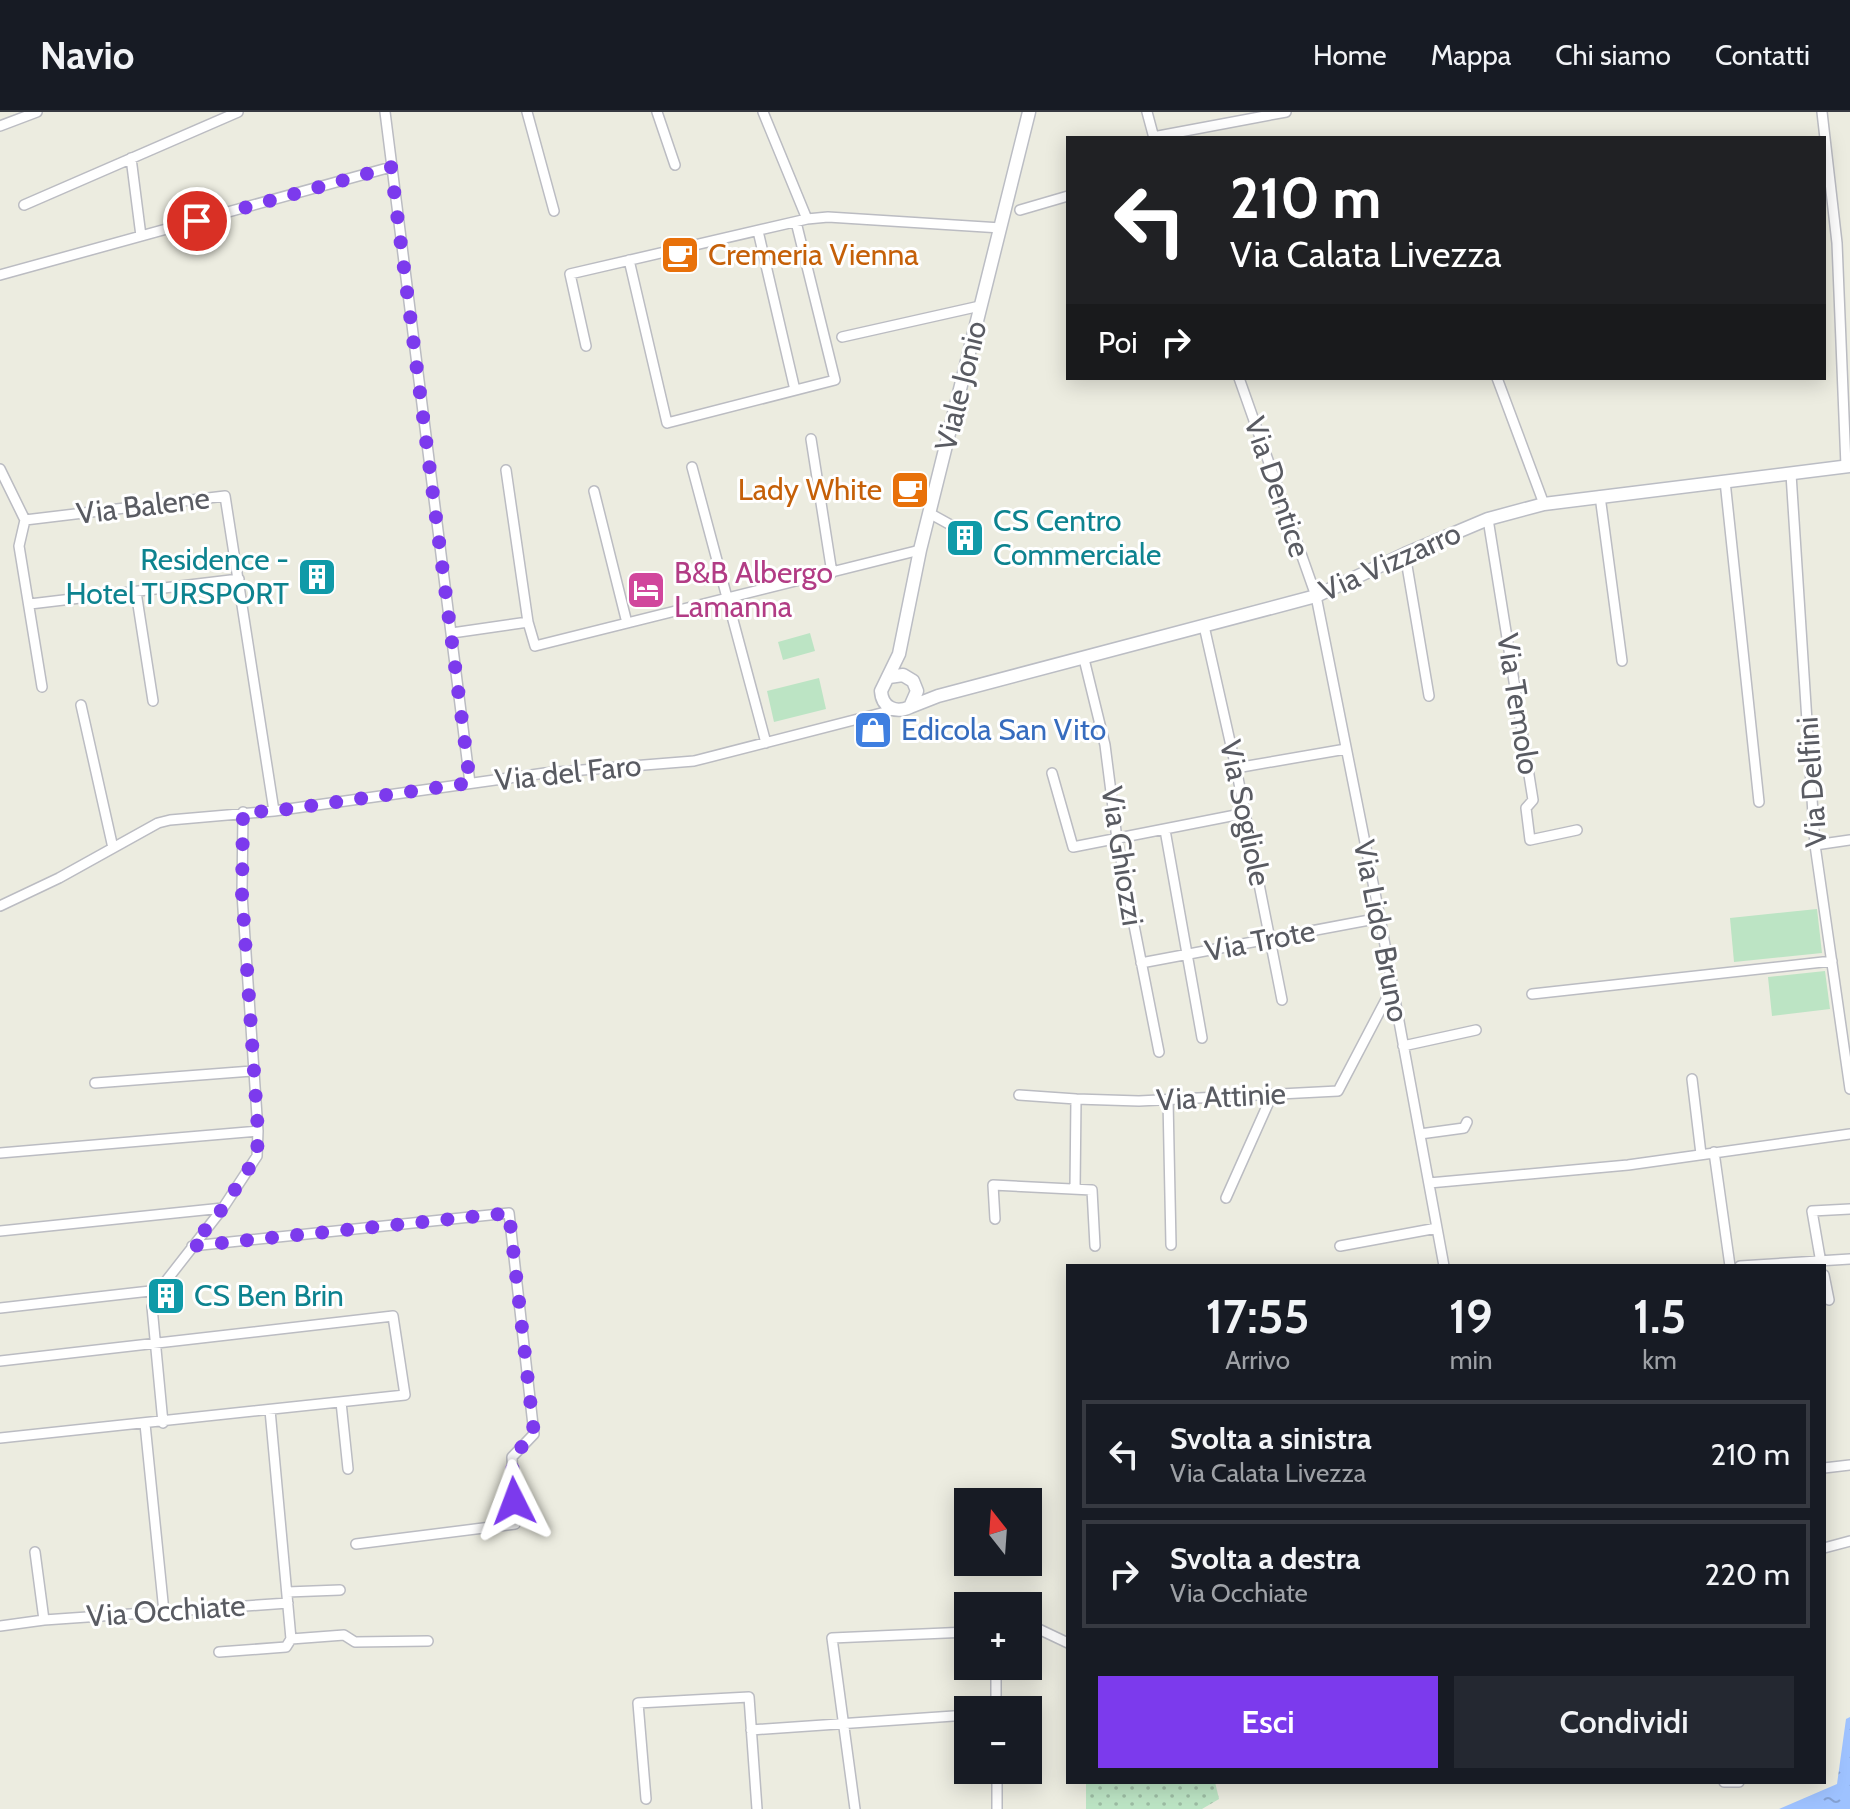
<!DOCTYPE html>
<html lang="it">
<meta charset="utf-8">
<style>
:root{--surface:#171b24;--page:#242831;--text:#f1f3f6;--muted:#9ea1a6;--line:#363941;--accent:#7c3aed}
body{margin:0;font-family:Cabin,sans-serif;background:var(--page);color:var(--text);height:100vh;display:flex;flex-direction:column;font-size:30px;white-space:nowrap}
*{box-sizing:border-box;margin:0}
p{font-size:26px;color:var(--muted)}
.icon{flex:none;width:44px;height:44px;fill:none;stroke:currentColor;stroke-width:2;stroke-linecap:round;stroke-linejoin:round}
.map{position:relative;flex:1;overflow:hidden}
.drawer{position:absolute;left:1066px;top:1152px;width:760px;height:520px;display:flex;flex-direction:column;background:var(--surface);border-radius:0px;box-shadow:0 4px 20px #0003}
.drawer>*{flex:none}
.guide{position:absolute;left:1066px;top:24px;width:760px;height:244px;border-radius:0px;box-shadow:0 4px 20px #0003;background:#202124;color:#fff;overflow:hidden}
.needle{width:52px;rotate:343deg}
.buttons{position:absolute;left:954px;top:1376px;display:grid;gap:16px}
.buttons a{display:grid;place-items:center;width:88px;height:88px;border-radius:0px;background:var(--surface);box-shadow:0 4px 20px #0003;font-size:40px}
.pin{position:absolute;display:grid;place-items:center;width:68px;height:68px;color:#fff;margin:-34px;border:4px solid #fff;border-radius:50%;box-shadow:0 2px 8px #0007}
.me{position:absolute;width:88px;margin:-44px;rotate:357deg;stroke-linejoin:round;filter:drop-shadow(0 0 6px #0008)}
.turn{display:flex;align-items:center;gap:28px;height:168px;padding:0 32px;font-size:36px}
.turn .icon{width:104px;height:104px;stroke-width:2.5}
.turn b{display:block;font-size:56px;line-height:68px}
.then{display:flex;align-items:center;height:76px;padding:0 32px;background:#0003;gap:16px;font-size:30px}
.eta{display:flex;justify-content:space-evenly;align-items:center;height:136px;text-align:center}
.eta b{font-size:48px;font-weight:600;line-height:56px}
.button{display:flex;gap:16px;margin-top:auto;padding:16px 32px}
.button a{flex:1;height:92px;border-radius:0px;background:var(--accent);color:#fff;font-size:32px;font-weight:600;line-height:92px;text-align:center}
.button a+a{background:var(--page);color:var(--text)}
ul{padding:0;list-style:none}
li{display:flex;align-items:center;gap:24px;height:108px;margin:0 16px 12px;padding:0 16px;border:4px solid var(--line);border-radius:0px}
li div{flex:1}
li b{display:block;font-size:30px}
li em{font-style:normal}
header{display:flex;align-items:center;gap:48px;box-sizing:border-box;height:112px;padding:0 40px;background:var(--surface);border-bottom:2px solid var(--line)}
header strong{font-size:38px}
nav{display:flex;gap:44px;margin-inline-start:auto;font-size:28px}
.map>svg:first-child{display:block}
</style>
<header>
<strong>Navio</strong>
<nav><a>Home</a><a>Mappa</a><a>Chi siamo</a><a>Contatti</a></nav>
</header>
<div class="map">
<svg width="1850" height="1697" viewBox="0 0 1850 1697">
<defs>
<pattern id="park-dots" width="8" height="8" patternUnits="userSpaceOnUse" patternTransform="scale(2)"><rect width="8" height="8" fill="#bce4c4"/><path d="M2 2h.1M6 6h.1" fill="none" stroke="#9cbca3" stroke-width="1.8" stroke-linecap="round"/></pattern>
<pattern id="water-ripples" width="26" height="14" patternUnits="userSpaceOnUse" patternTransform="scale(2)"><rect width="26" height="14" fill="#9ec2ff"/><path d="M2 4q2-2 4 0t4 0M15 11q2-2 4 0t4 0" fill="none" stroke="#84a1d2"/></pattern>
</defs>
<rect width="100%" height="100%" fill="#ecece0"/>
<!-- green -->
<path fill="#bce4c4" d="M810,521L815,539L783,548L778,530Z
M819,566L826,597L774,610L767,579Z
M1817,797L1822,841L1734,850L1730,806Z
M1825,859L1830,897L1772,904L1768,865Z"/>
<!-- park -->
<path fill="url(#park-dots)" d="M1086,1670H1215L1219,1687L1202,1697H1086Z"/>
<!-- water -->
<path fill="url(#water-ripples)" d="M1850,1605V1697H1779L1837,1672L1846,1607Z"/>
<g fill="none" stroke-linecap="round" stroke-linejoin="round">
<!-- street casing -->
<g stroke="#bbbcc2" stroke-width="12">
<path id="street" d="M385,0L470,671
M527,0L554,99
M657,0L675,53
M763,0L807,107L828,105L1001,116
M1147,0L1154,26
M1822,0L1837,131L1846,354
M0,14L37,0
M1153,25L1286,0
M131,46L141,124
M24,93L238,0
M1020,98L1068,84
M758,119L795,278
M629,148L667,311L835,268L796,110
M0,163L391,55
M842,225L980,194
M586,234L570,162L807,107
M1239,266L1316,484L1380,806L1444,1154
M1497,266L1544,392
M811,327L832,461
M692,355L766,631
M0,357L25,408L19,434L42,575
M506,358L528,510L535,534L920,438
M1791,362L1815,733L1850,977
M1725,369L1759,690
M594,379L627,511
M1600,384L1622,549
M929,401L958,417
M1488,407L1533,688L1526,696L1530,728L1577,718
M25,408L225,384L274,699
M1405,442L1429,584
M136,480L153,589
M30,492L239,467
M1204,514L1236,656L1282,888
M452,521L528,510
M1084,547L1105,633L1117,727L1159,940
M81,593L113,736
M1236,656L1346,637
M1052,661L1073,735L1246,701
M1165,718L1202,926
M1815,733L1850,728
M0,794L59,766L158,711L170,708L274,699L545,661L694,649L893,598
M1141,851L1380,806
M1532,882L1832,849
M1403,934L1476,918
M1692,967L1701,1042
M95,971L252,959
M1019,983L1076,987
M1168,988L1171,1133
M1420,1022L1464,1016L1467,1010
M1714,1040L1730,1154
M0,1041L258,1019
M1429,1071L1628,1053L1850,1022
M1075,1077L1076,987L1139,989L1338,979L1392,876
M1226,1086L1272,983
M995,1107L993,1073L1092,1078L1095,1134
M0,1119L223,1096
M192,1134L509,1101L534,1322L512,1345L515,1412L356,1432
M1340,1134L1437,1116
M1821,1151L1812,1099L1850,1097
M1740,1154L1850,1147
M1824,1163L1829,1188
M0,1196L159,1178
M0,1249L393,1204L405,1283L0,1326
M341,1290L348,1357
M163,1311L152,1195L159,1178L223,1096L257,1044L258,1019L242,782L243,700
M145,1312L164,1500
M1824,1356L1850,1353
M1824,1436L1850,1429
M35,1440L44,1508
M287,1480L340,1478
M1028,1512L1068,1531
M0,1514L44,1508L288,1491
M291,1527L344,1523L355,1530L428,1529
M219,1540L286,1535L291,1527L270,1298
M996,1554V1598
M751,1618L968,1603
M997,1658V1697
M1724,1670H1739
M646,1687L638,1591L749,1585L757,1697
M855,1697L832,1526L968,1520"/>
</g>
<!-- secondary casing -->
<g stroke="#bbbdc4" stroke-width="15">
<path id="secondary" d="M889,565L903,563L913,569L917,579L910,595C895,602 882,595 881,579L899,542L920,438L1029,0
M910,595L938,584L1316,484L1405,442L1488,407L1544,392L1850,354"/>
</g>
<!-- street -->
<use href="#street" stroke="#fff" stroke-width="9"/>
<!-- secondary -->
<use href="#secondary" stroke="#fff" stroke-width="12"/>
</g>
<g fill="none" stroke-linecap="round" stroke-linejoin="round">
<!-- route -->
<path stroke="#7c3aed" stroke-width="14" stroke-dasharray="0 25.2" d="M197,109L391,55L470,671L274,699L243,700L242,782L258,1019L257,1044L223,1096L192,1134L509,1101L534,1322L512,1345L514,1389"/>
</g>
<!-- icons -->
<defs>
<g id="cafe-square" transform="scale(2)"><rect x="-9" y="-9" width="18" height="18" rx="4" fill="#e8710a" stroke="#fff"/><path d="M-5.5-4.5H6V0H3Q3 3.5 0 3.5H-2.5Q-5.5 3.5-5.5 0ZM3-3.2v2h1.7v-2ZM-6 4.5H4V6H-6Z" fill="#fff"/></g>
<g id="building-square" transform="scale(2)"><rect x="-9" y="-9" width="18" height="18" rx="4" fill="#0f9aa8" stroke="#fff"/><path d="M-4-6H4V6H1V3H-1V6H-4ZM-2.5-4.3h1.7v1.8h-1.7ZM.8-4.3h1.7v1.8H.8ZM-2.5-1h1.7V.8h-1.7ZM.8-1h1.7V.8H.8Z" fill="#fff"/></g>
<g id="hotel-square" transform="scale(2)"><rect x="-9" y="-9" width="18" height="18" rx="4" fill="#d1479c" stroke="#fff"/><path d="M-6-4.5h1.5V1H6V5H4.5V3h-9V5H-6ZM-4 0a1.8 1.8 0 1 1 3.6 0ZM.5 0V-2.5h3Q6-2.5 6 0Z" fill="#fff"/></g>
<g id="shop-square" transform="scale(2)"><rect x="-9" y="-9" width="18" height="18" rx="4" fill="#3f7fe0" stroke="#fff"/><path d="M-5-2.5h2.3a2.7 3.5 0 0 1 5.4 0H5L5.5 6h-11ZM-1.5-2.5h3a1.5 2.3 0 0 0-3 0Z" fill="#fff"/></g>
</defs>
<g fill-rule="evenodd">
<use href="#cafe-square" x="680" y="143"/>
<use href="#cafe-square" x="910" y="378"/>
<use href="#building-square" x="965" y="426"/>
<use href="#building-square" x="317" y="465"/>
<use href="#hotel-square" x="646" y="478"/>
<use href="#shop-square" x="873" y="618"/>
<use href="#building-square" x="166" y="1184"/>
</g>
<g text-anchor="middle" stroke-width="6" stroke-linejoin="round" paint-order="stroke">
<!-- food labels -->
<g font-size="30" fill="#c56008" stroke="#fff" text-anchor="start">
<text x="708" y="153">Cremeria Vienna</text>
<text x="882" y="388" text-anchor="end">Lady White</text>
</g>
<!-- street labels -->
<g font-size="30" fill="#595b62" stroke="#fff">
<text transform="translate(961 274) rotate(-76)" y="10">Viale Jonio</text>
<text transform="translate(1277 375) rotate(71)" y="10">Via Dentice</text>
<text transform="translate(143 394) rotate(-7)" y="10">Via Balene</text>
<text transform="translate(1390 450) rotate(-24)" y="10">Via Vizzarro</text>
<text transform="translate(1518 592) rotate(81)" y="10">Via Temolo</text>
<text transform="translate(568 661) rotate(-6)" y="10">Via del Faro</text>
<text transform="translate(1812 670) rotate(-94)" y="10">Via Delfini</text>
<text transform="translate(1245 701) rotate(78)" y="10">Via Sogliole</text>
<text transform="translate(1122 744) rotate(81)" y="10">Via Ghiozzi</text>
<text transform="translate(1381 819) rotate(79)" y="10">Via Lido Bruno</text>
<text transform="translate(1260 829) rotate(-11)" y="10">Via Trote</text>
<text transform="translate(1221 985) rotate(-3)" y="10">Via Attinie</text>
<text transform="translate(166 1499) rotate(-4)" y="10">Via Occhiate</text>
</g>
<!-- culture labels -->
<g font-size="30" fill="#0d838f" stroke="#fff" text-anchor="start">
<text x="993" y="419">CS Centro<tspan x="993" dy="34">Commerciale</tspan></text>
<text x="289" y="458" text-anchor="end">Residence -<tspan x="289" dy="34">Hotel TURSPORT</tspan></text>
<text x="194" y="1194">CS Ben Brin</text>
</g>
<!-- hotel labels -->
<g font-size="30" fill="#b23c85" stroke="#fff" text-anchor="start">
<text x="674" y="471">B&amp;B Albergo<tspan x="674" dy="34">Lamanna</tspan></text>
</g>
<!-- shop labels -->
<g font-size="30" fill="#366cbe" stroke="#fff" text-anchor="start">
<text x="901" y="628">Edicola San Vito</text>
</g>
</g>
</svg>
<div class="buttons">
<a><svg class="needle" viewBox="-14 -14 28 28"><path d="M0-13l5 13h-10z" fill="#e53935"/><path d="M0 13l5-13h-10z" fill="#9ea1a6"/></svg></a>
<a>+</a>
<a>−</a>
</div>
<div class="pin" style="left:197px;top:109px;background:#d93025"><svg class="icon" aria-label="arrive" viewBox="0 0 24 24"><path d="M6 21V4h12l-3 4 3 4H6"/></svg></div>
<svg class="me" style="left:514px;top:1389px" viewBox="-20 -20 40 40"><path d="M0-17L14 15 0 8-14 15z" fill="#7c3aed" stroke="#fff" stroke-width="4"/></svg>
<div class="guide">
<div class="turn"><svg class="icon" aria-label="left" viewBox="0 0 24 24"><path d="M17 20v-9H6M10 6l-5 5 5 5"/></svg><div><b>210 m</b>Via Calata Livezza</div></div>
<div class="then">Poi<svg class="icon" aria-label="right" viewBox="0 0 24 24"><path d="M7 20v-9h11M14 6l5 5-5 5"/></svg></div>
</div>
<section class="drawer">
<div class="eta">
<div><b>17:55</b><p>Arrivo</p></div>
<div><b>19</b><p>min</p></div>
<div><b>1.5</b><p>km</p></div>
</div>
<ul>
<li><svg class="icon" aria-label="left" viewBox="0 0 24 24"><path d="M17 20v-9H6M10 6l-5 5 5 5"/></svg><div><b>Svolta a sinistra</b><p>Via Calata Livezza</p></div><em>210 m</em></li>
<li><svg class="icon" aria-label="right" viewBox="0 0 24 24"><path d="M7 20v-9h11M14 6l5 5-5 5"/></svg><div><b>Svolta a destra</b><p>Via Occhiate</p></div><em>220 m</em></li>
</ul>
<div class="button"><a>Esci</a><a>Condividi</a></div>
</section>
</div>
